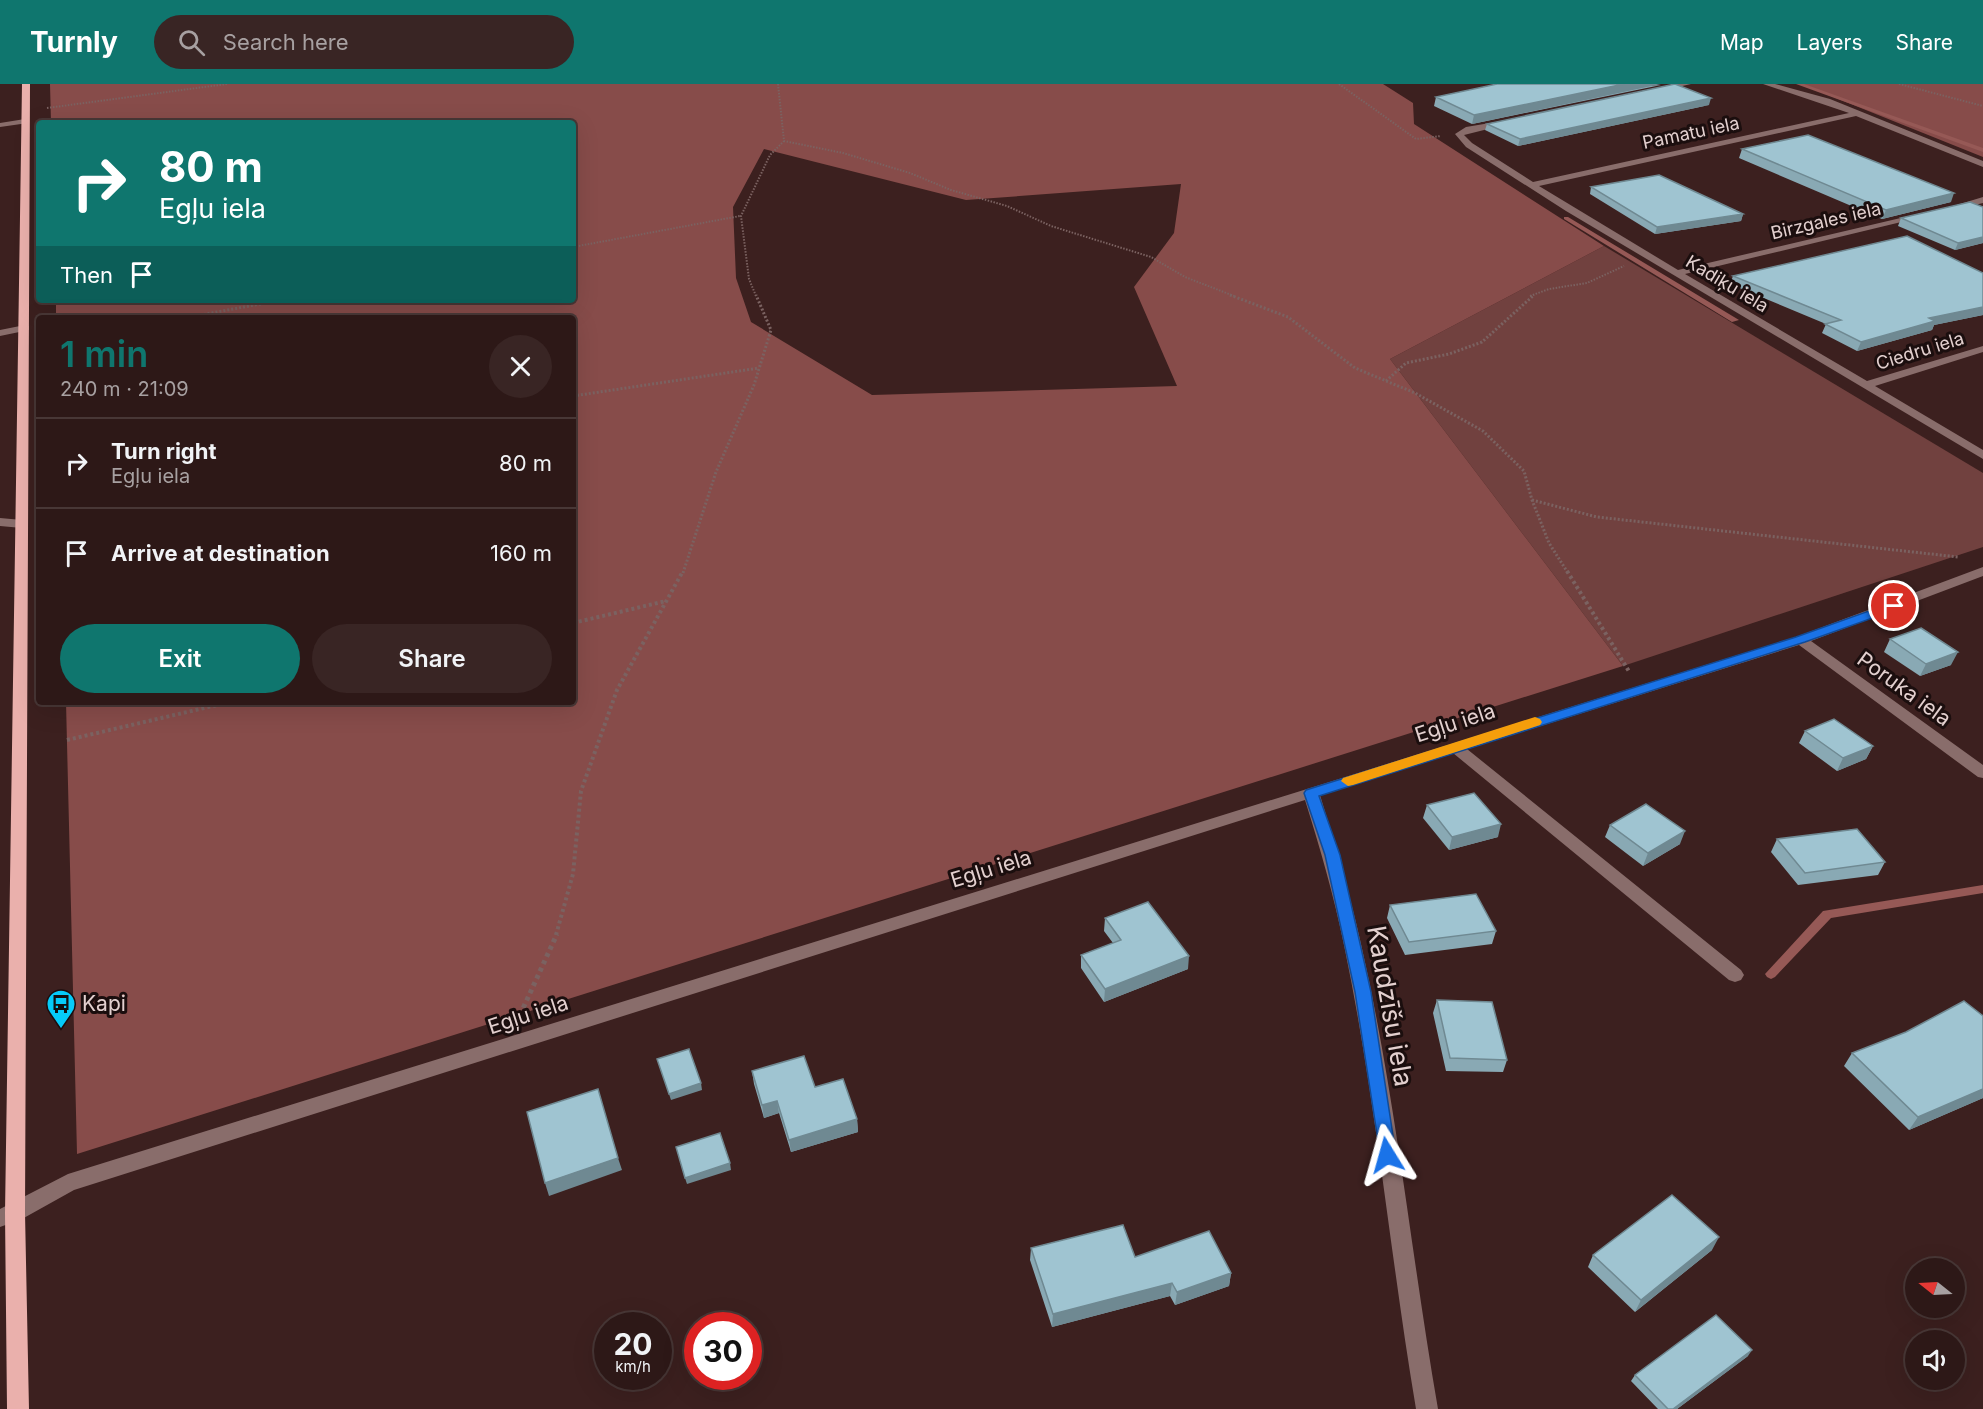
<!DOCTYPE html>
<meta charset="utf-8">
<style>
:root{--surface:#2d1817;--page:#392524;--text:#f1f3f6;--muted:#a7a0a1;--line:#483736;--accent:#0f766e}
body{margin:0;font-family:Inter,sans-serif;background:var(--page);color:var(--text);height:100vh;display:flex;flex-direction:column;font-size:22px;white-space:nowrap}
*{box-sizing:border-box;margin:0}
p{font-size:20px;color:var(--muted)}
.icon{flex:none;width:33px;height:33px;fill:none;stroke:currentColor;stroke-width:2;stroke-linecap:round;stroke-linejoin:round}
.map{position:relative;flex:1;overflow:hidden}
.sheet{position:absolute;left:36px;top:231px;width:540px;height:390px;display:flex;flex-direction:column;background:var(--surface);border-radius:6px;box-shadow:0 6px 24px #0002,0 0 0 2px var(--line)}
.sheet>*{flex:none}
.banner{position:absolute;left:36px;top:36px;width:540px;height:183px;border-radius:6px;box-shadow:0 6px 24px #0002,0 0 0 2px var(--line);background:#0f766e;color:#fff;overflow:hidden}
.needle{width:39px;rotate:288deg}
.buttons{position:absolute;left:1905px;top:1174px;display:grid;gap:12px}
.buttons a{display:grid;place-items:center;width:60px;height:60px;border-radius:50%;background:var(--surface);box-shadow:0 6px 24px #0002,0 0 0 2px var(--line);font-size:30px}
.speed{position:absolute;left:594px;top:1228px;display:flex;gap:12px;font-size:30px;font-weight:700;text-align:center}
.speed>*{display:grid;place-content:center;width:78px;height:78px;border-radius:50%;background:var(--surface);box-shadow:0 6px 24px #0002,0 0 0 2px var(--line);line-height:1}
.speed small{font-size:15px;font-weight:400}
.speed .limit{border:9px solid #d22;background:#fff;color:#111}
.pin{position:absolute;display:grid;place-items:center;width:51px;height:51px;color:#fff;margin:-26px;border:3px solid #fff;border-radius:50%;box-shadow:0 2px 6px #0007}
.me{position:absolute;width:66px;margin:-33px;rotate:352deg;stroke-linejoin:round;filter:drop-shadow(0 0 4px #0008)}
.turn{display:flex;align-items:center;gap:21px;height:126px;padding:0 24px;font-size:27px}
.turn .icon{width:78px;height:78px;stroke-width:2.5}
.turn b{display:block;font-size:42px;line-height:51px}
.then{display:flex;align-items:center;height:57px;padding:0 24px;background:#0003;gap:12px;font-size:22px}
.round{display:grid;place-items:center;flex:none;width:63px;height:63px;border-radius:32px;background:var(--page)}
.summary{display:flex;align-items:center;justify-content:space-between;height:102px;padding:0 24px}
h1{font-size:36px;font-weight:600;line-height:45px;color:var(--accent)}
.cta{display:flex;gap:12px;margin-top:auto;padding:12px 24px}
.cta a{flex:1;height:69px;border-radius:36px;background:var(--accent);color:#fff;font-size:24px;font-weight:600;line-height:69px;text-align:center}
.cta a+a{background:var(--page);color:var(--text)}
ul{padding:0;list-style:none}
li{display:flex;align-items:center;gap:18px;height:90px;padding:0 24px;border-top:2px solid var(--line)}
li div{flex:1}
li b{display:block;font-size:22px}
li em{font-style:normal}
header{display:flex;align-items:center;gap:36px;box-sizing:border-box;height:84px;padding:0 30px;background:var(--accent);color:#fff}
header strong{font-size:28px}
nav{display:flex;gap:33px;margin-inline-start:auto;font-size:21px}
.search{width:420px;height:54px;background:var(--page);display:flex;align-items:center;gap:15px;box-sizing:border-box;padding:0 21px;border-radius:33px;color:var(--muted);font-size:22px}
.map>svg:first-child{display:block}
</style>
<header>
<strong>Turnly</strong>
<div class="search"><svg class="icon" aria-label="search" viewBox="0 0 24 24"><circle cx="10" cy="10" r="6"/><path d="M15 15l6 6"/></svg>Search here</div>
<nav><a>Map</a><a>Layers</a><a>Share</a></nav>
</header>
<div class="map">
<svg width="1983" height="1325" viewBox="0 0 1983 1325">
<rect width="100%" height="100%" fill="#3c201f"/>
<!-- green -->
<path fill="#71413f" d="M1604,162L1983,389V463L1623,582L1390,275Z"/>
<!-- forest -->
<path fill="#874c4a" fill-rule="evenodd" d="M50,0H1383L1413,19L1414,40L1604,162L1390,275L1623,582L77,1070L66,618H573V234H56V216H573V39H51ZM764,65L966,116L1181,100L1174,149L1134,203L1177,302L872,311L751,238L736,194L733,123Z
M1801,0H1983V73Z"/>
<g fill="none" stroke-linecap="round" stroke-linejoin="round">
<!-- stream -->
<path fill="#965956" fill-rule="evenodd" d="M1796,0H1804L1983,64V68Z
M1564,133H1568L1739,236L1732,238L1564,135Z
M1983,801V809L1831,834L1775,893L1771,895L1767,893L1765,890L1823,827Z"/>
<!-- path-far3 -->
<path stroke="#7b6261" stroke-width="2" stroke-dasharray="1.5 1.5" stroke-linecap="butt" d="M778,0L784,57L843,69L910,89L951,106L1007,122L1051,142L1151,173L1185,193L1234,212
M1339,0L1416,55L1441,52
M1899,0L1983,22
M47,24L227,0
M573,163L740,132
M756,212L749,195L741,132L770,71L784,57
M1530,212L1549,205L1587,199L1624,182"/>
<!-- path-far2 -->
<path stroke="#7b6261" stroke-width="3" stroke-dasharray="2 2" stroke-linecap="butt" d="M1230,211L1288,233L1355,284L1415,309L1483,347L1524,387L1532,416L1549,459L1568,489
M184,234L282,216
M1386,297L1406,279L1449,270L1482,258L1534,211
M573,312L759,284
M1532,416L1597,433L1958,473
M683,489L716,388L754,301L771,246L756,211"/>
<!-- path-far1 -->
<path stroke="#7b6261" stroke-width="4" stroke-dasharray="3 3" stroke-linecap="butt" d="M1567,487L1630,589
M573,539L666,517
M67,656L230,618
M556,851L573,790L581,707L617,606L683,487"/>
<!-- path -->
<path stroke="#7b6261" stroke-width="5" stroke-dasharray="4 4" stroke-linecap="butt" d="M520,931L557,850"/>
<!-- minor -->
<path fill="#896d6b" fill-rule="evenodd" d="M1675,0H1691L1661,7L1657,5Z
M1763,0H1775L1830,15L1983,77V83L1856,32L1539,102L1678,186L1922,129V133L1685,190L1867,297L1983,262V268L1875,302L1983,366V375L1566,127L1466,63L1455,50L1466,43L1508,36V40L1464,51L1472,59L1533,98L1849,29Z
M25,35L29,37L28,39L0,43V39Z
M1983,113V119L1954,126L1950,123Z
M25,241L29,242V246L0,252V246Z
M0,434L22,436L28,440L22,444L0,442Z
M1983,483V492L1811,557L1983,681V694L1978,693L1799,561L1467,665L1741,886L1744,891L1741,896L1735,898L1729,896L1453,669L1320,711C1335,761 1350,810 1361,860C1396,1013 1411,1170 1438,1325H1416C1390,1171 1376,1014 1344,861C1334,812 1320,764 1305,716L74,1106L22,1135L0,1143V1125L68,1090L1796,553Z"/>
<!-- major -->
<path fill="#eab0ac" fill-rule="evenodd" d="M22,0H30L25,1129L29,1325H7L5,1129Z"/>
</g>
<!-- wall -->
<path fill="#89a9b4" d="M1661,1L1472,40L1434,22L1436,13Z
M1709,21L1518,62L1485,46L1487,40Z
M1742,65L1951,118L1882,135L1739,74Z
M1591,103L1743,130L1741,137L1655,150L1590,110Z
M1983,123V159L1955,166L1898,142L1901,134Z
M1983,189V231L1934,241L1932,246L1857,267L1822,249L1826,240L1730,200L1733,192Z
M1890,555L1951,581L1920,592L1884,568Z
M1805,647L1873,662L1866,675L1837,687L1799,659Z
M1427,721L1498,753L1449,766L1423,734Z
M1610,741L1680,760L1643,782L1605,753Z
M1777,755L1885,778L1878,791L1798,801L1771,768Z
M1390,821L1496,847L1492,860L1405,871L1387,834Z
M1105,834L1188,885L1104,918L1081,884V871L1113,859L1104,847Z
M1437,916L1507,976L1503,988L1446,987L1433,929Z
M1852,969L1983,1014L1909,1046L1844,982Z
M752,987L815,1003L857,1035L858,1048L791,1068L779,1029L764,1034L754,1000Z
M1031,1164L1135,1173L1231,1189L1229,1202L1175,1221L1170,1212L1052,1243L1030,1176Z
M1712,1166L1635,1228L1588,1183L1593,1171Z
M1748,1272L1677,1325H1658L1631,1297L1635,1291Z"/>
<!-- shaded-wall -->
<path fill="#6f8992" d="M1624,0H1661L1472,40L1474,31Z
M1711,14L1709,21L1518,62L1520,55Z
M1954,109L1951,118L1882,135L1886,126Z
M1743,130L1741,137L1655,150L1657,143Z
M1983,153V159L1955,166L1958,159Z
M1983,223V231L1934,241L1932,246L1857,267L1861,258L1929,234Z
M1958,568L1951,581L1920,592L1926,580Z
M1873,662L1866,675L1837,687L1843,674Z
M1501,740L1498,753L1449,766L1452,753Z
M1685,747L1680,760L1643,782L1648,769Z
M1189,872L1188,885L1104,918L1105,905Z
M701,999L702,1006L671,1016L669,1010Z
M1983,1005V1014L1909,1046L1918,1033Z
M777,1017L779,1029L764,1034L762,1021Z
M857,1035L858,1048L791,1068L789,1056Z
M618,1074L622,1086L549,1112L545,1099Z
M730,1079L731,1086L687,1100L685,1094Z
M1719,1153L1712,1166L1635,1228L1641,1216Z
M1231,1189L1229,1202L1175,1221L1177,1208Z
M1172,1199L1170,1212L1052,1243L1053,1230Z
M1752,1266L1748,1272L1677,1325H1673Z"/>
<!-- building -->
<path fill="#9fc4d1" stroke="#6f8992" stroke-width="1.5" d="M1497,0H1624L1474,31L1436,13Z
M1675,0L1711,14L1520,55L1487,40Z
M1808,51L1954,109L1886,126L1742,65Z
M1659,91L1743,130L1657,143L1591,103Z
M1970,118L1983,123V153L1958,159L1901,134Z
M1907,152L1983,189V223L1929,234L1935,237L1861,258L1825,240L1841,236L1733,192Z
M1921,544L1958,568L1926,580L1890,555Z
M1834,635L1873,662L1843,674L1805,647Z
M1474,709L1501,740L1452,753L1427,721Z
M1646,720L1685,747L1648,769L1610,741Z
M1857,745L1885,778L1805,789L1777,755Z
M1476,810L1496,847L1409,858L1390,821Z
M1148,818L1189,872L1105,905L1081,871L1121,856L1105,834Z
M1437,916L1492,918L1507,976L1450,974Z
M1964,917L1983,932V1005L1918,1033L1852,969L1906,948Z
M689,965L701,999L669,1010L657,975Z
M804,972L815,1003L843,995L857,1035L789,1056L777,1017L762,1021L752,987Z
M598,1005L618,1074L545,1099L527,1028Z
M720,1049L730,1079L685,1094L676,1063Z
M1672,1111L1719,1153L1641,1216L1593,1171Z
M1123,1141L1135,1173L1209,1147L1231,1189L1177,1208L1172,1199L1053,1230L1031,1164Z
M1716,1231L1752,1266L1673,1325H1668L1635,1291Z"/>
<!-- route -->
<path fill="#1a73e8" stroke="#114b97" stroke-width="1.5" d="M1894,518L1900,522L1898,525L1805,558L1319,712L1340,771L1371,908L1396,1071L1393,1076L1387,1078L1381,1076L1355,908L1325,771L1304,709L1306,706L1796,553Z"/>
<!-- slow -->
<path fill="#f59e0b" d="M1535,633L1540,635L1542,638L1540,641L1353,701L1348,702L1341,697L1343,694Z"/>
<!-- icons -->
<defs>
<g id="bus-pin" transform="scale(1.5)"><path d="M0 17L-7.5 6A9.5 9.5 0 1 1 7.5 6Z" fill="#05cbf9" stroke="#1b0e0e"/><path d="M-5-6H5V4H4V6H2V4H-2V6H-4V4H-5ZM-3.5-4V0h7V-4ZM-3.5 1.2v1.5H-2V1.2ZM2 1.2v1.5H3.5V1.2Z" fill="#111"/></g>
</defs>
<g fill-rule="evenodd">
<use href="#bus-pin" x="61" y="920"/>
</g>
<g text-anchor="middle" stroke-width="6" stroke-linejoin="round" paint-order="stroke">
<!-- far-street labels -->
<g font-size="18" fill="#e3d0cf" stroke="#1b0e0e">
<text transform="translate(1691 49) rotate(-12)" y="6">Pamatu iela</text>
<text transform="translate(1826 137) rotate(-13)" y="6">Birzgales iela</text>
<text transform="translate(1727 200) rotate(31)" y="6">Kadiķu iela</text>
<text transform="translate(1920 267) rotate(-17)" y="6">Ciedru iela</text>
</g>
<!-- street labels -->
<g font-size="21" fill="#e3d0cf" stroke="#1b0e0e">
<text transform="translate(1904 605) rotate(36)" y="7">Poruka iela</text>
<text transform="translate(1455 639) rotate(-18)" y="7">Egļu iela</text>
<text transform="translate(991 785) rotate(-17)" y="7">Egļu iela</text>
<text transform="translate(528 931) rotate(-18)" y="7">Egļu iela</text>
</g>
<!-- poi labels -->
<g font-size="21" fill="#e3d0cf" stroke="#1b0e0e" text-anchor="start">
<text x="82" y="927">Kapi</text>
</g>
<!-- near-street labels -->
<g font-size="26" fill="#e3d0cf" stroke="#1b0e0e">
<text transform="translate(1390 922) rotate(80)" y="9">Kaudzīšu iela</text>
</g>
</g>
</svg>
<div class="buttons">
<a><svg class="needle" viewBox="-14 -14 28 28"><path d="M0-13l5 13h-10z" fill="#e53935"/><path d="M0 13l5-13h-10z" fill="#a7a0a1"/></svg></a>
<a><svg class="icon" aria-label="sound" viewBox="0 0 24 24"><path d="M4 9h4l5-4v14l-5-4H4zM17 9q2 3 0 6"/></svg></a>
</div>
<div class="speed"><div>20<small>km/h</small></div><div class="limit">30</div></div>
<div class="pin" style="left:1894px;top:522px;background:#d93025"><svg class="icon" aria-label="arrive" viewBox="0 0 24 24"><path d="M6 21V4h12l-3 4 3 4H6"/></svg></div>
<svg class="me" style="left:1387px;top:1071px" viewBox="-20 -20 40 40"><path d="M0-17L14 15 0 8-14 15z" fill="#1a73e8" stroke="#fff" stroke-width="4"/></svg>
<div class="banner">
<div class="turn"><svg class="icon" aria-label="right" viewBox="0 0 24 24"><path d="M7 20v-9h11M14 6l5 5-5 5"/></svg><div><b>80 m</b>Egļu iela</div></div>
<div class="then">Then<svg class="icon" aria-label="arrive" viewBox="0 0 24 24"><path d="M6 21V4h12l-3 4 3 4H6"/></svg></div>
</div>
<section class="sheet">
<div class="summary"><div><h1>1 min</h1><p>240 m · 21:09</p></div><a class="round"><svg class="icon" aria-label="close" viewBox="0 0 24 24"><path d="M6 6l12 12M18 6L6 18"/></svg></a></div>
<ul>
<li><svg class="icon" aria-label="right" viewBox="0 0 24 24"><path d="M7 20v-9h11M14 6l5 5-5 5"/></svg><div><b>Turn right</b><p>Egļu iela</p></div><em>80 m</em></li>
<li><svg class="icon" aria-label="arrive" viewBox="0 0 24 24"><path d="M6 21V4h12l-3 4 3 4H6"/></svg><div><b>Arrive at destination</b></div><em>160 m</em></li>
</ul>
<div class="cta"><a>Exit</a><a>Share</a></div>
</section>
</div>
